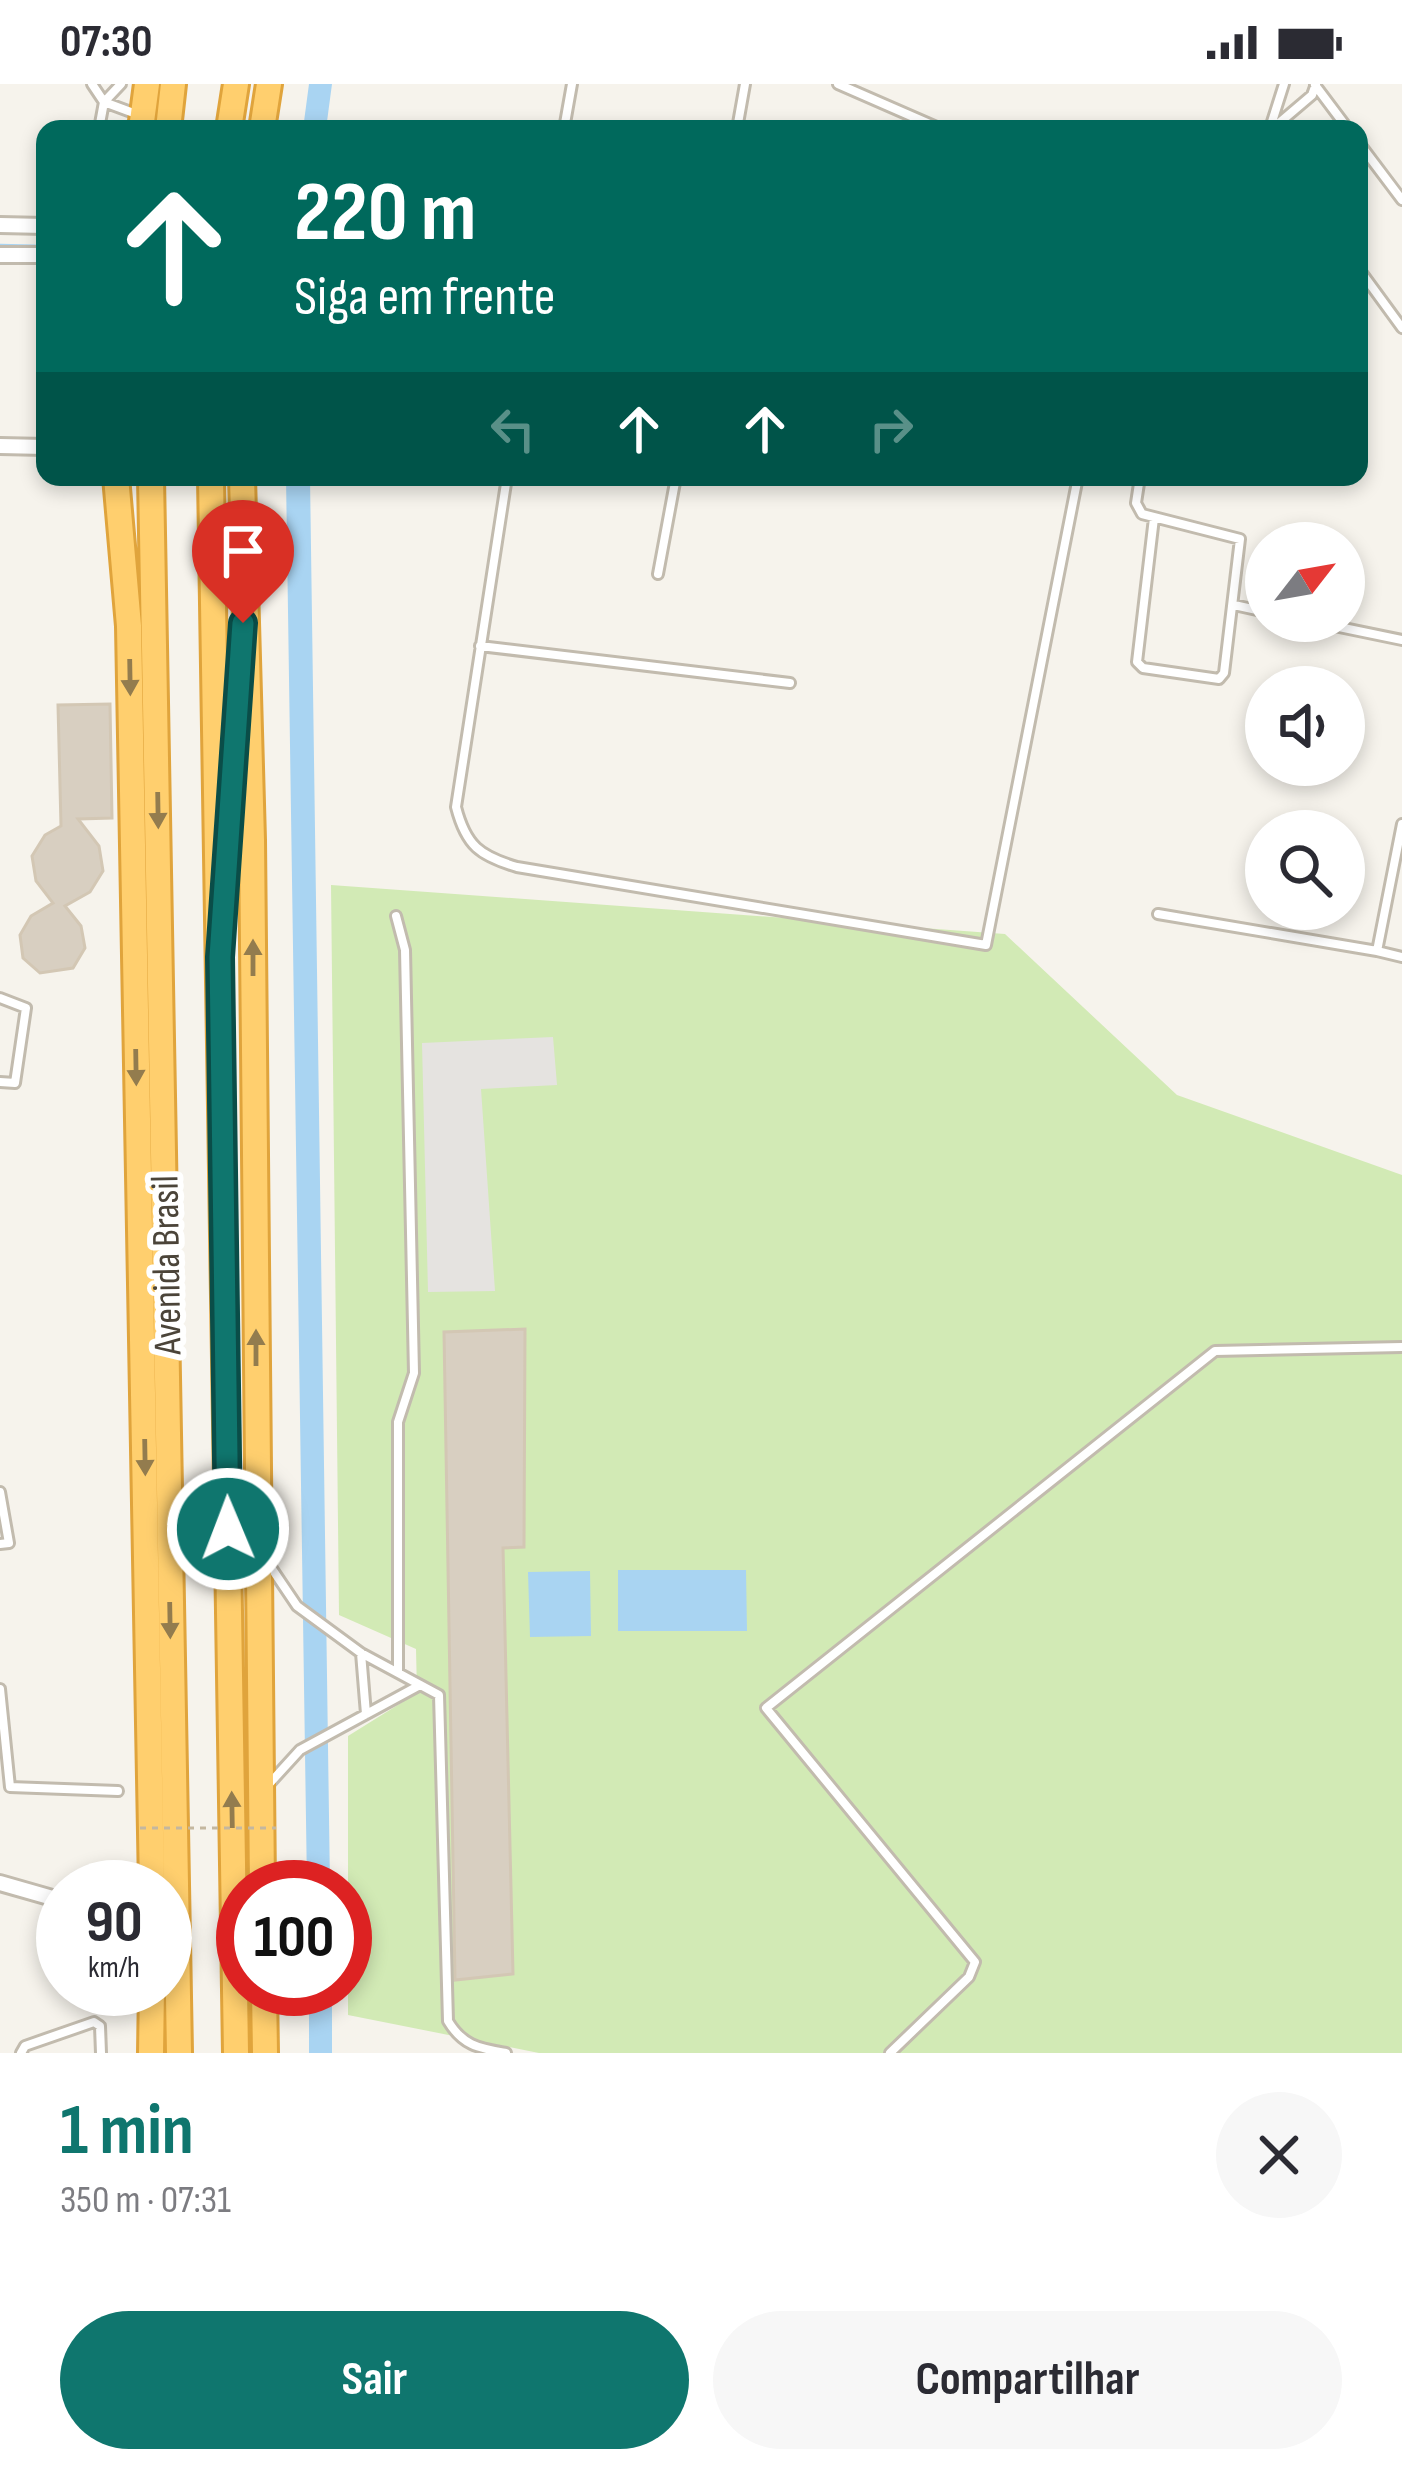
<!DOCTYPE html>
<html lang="pt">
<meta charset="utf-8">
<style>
:root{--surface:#fff;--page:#f7f7f7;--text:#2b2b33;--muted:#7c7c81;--accent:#0f766e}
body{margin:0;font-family:"Sofia Sans Condensed",sans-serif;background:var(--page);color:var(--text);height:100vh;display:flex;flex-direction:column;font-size:45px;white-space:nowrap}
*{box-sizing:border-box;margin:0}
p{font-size:39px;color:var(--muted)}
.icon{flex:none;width:66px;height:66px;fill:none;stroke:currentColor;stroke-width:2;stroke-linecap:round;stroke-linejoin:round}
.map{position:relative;height:1969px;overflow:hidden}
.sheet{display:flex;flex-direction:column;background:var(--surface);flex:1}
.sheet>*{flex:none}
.top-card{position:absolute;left:36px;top:36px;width:1332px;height:366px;border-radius:24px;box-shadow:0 6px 18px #0003;background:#00695c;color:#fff;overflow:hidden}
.needle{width:78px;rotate:59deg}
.controls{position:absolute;left:1245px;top:438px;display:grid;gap:24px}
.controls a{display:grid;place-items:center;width:120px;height:120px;border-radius:50%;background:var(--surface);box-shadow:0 6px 18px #0003;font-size:60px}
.speed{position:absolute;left:36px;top:1776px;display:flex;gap:24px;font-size:60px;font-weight:700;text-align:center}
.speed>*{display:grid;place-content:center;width:156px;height:156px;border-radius:50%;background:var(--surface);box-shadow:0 6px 18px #0003;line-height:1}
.speed small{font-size:30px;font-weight:400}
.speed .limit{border:18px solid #d22;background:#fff;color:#111}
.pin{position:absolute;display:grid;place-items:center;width:102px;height:102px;color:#fff;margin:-123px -51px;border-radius:50% 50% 50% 0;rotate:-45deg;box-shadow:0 0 12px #0007}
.pin .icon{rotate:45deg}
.me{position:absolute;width:132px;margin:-66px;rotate:359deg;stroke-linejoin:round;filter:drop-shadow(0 0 9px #0008)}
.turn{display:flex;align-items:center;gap:42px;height:252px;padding:0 60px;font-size:54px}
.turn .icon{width:156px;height:156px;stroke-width:2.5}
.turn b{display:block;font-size:84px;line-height:102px}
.lanes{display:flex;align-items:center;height:114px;padding:0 60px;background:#0003;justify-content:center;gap:60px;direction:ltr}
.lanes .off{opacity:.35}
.round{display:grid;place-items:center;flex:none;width:126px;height:126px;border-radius:63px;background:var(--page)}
.headline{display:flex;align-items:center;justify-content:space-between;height:204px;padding:0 60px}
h1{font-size:72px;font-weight:700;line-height:90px;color:var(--accent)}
.primary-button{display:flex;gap:24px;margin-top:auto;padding:24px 60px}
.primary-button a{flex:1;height:138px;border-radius:72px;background:var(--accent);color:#fff;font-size:48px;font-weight:700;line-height:138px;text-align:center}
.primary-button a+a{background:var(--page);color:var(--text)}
.status{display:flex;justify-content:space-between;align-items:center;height:84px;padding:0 60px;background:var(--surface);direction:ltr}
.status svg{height:33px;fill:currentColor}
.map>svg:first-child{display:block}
</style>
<div class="status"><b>07:30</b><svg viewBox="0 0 49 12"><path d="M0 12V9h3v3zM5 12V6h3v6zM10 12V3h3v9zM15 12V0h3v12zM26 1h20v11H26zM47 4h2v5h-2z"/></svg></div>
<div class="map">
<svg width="1402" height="1969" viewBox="0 0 1402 1969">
<rect width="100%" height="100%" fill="#f6f3ec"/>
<!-- green -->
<path fill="#d2eab5" d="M331,801L1005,850L1177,1011L1402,1091V1969H539L348,1931V1652L417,1609L416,1565L339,1531Z"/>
<!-- parking -->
<path fill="#e5e3e0" d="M553,953L557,1001L481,1005L495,1207L428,1208L422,959Z"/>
<!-- water -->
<path fill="#a9d4f2" d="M309,0H332L326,45H303Z
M286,393H310L330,1803H307Z
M618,1486H746L747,1547H618Z
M590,1487L591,1552L530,1553L528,1488Z
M309,1905H332V1969H309Z"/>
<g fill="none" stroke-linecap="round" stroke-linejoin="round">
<!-- stream -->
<path stroke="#a9d4f2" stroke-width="4.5" d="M0,162L45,163"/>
</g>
<!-- building -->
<path fill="#d8cfc1" stroke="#d3c7b4" stroke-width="3" d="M110,620L112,734L78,735L99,762L103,787L90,808L65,822L81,842L85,864L73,884L40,889L23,874L20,851L31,832L53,819L36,797L32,772L45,751L61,742L58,621Z
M525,1245L524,1463L503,1464L513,1890L455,1896L444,1248Z"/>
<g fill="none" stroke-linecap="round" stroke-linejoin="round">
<!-- lane casing -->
<g stroke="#c2bbae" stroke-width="14">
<path id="lane" d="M92,0L104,18L139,31
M838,0L941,45
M1315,1L1348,45
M1270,44L1284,0
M99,45L104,18L121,0
M564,45L572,0
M737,45L745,0
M1272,45L1312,11L1316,0
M1359,59L1402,116
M1359,185L1402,244
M507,393L456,723C466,762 480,772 517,783L986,861L1078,393
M1140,393L1136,419L1142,430L1240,455L1224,589L1219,595L1143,584L1137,578L1154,434
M658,490L676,393
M1234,521L1266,528
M1310,537L1402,556
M480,562L790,599
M1402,740L1377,867L1402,873
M1158,830L1377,867
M396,832L405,866L414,1289L398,1338V1588
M0,914L26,924L15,999L0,998
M0,1408L9,1459L0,1460
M266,1476L297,1522L361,1569L439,1611L448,1937C463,1962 479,1964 506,1969
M361,1569L366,1630
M0,1605L10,1703L118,1707
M269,1700L300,1666L420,1601
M21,1969L25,1962L94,1938L100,1942L101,1969
M890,1969L969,1893L975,1878L766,1624L1215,1267L1402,1263"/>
</g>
<!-- street casing -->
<g stroke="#c2bbae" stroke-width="20">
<path id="street" d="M0,141L45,142
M0,171H45
M0,362L45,363
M0,1799L63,1817"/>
</g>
<!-- highway casing -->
<g stroke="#e0a43c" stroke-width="30">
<path id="highway" d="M141,45L147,0
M168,45L173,0
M229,45L236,0
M262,45L269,0
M116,393L129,542L152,1803
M151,393L179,1969
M211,393L236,1969
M242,393L252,756L262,1803
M264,1905L265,1969
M151,1969L152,1905"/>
</g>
<!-- lane -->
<use href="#lane" stroke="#fff" stroke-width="8"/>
<!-- street -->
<use href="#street" stroke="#fff" stroke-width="14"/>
<!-- highway -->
<use href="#highway" stroke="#ffcf6e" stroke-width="24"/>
<!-- path-bridge -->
<path stroke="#c4b79f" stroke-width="3" stroke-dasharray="6 6" stroke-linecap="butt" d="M140,1744H276"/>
</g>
<!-- one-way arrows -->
<defs><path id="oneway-solid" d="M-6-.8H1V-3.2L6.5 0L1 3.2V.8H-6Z" transform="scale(3)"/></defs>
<g fill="#937c4e">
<use href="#oneway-solid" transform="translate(130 593) rotate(89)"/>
<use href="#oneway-solid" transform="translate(158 726) rotate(89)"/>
<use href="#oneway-solid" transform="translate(253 874) rotate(-90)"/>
<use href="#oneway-solid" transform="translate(136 983) rotate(89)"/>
<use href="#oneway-solid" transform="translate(256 1264) rotate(-90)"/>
<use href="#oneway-solid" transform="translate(145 1373) rotate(89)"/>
<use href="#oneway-solid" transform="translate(170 1536) rotate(89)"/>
<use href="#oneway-solid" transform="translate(232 1726) rotate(-91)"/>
</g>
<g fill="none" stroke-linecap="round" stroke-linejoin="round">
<!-- route casing -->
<g stroke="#0a4d48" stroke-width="30">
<path id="route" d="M228,1445L220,873L243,539"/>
</g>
<!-- route -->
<use href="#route" stroke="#0f766e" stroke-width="21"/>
</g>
<g text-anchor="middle" stroke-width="12" stroke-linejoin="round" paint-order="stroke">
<!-- street labels -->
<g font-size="39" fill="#4b4439" stroke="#fff">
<text transform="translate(165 1181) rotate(-91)" y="14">Avenida Brasil</text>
</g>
</g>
</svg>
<div class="controls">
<a><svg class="needle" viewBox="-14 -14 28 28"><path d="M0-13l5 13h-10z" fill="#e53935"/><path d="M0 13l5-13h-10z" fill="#7c7c81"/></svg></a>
<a><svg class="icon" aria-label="sound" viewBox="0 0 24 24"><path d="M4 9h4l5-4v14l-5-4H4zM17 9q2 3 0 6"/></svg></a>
<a><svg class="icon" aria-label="search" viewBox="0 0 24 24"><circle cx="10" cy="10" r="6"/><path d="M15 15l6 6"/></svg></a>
</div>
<div class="speed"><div>90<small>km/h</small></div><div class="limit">100</div></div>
<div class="pin" style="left:243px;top:539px;background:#d93025"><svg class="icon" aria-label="arrive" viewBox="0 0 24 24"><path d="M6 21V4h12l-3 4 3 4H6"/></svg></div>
<svg class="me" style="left:228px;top:1445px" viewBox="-20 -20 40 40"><circle r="17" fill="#0f766e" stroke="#fff" stroke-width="3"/><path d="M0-11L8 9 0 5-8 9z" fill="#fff"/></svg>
<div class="top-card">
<div class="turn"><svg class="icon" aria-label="ahead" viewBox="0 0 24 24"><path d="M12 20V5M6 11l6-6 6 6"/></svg><div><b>220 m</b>Siga em frente</div></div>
<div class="lanes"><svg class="icon off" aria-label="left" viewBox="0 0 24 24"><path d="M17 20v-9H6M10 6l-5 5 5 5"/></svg><svg class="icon" aria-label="ahead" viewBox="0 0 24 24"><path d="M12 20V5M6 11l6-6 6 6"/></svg><svg class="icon" aria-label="ahead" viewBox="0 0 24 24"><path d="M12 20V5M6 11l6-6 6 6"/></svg><svg class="icon off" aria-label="right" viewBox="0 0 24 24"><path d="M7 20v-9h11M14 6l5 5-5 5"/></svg></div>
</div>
</div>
<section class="sheet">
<div class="headline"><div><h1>1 min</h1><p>350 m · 07:31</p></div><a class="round"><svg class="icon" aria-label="close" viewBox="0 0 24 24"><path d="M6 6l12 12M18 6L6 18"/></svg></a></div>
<div class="primary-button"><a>Sair</a><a>Compartilhar</a></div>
</section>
